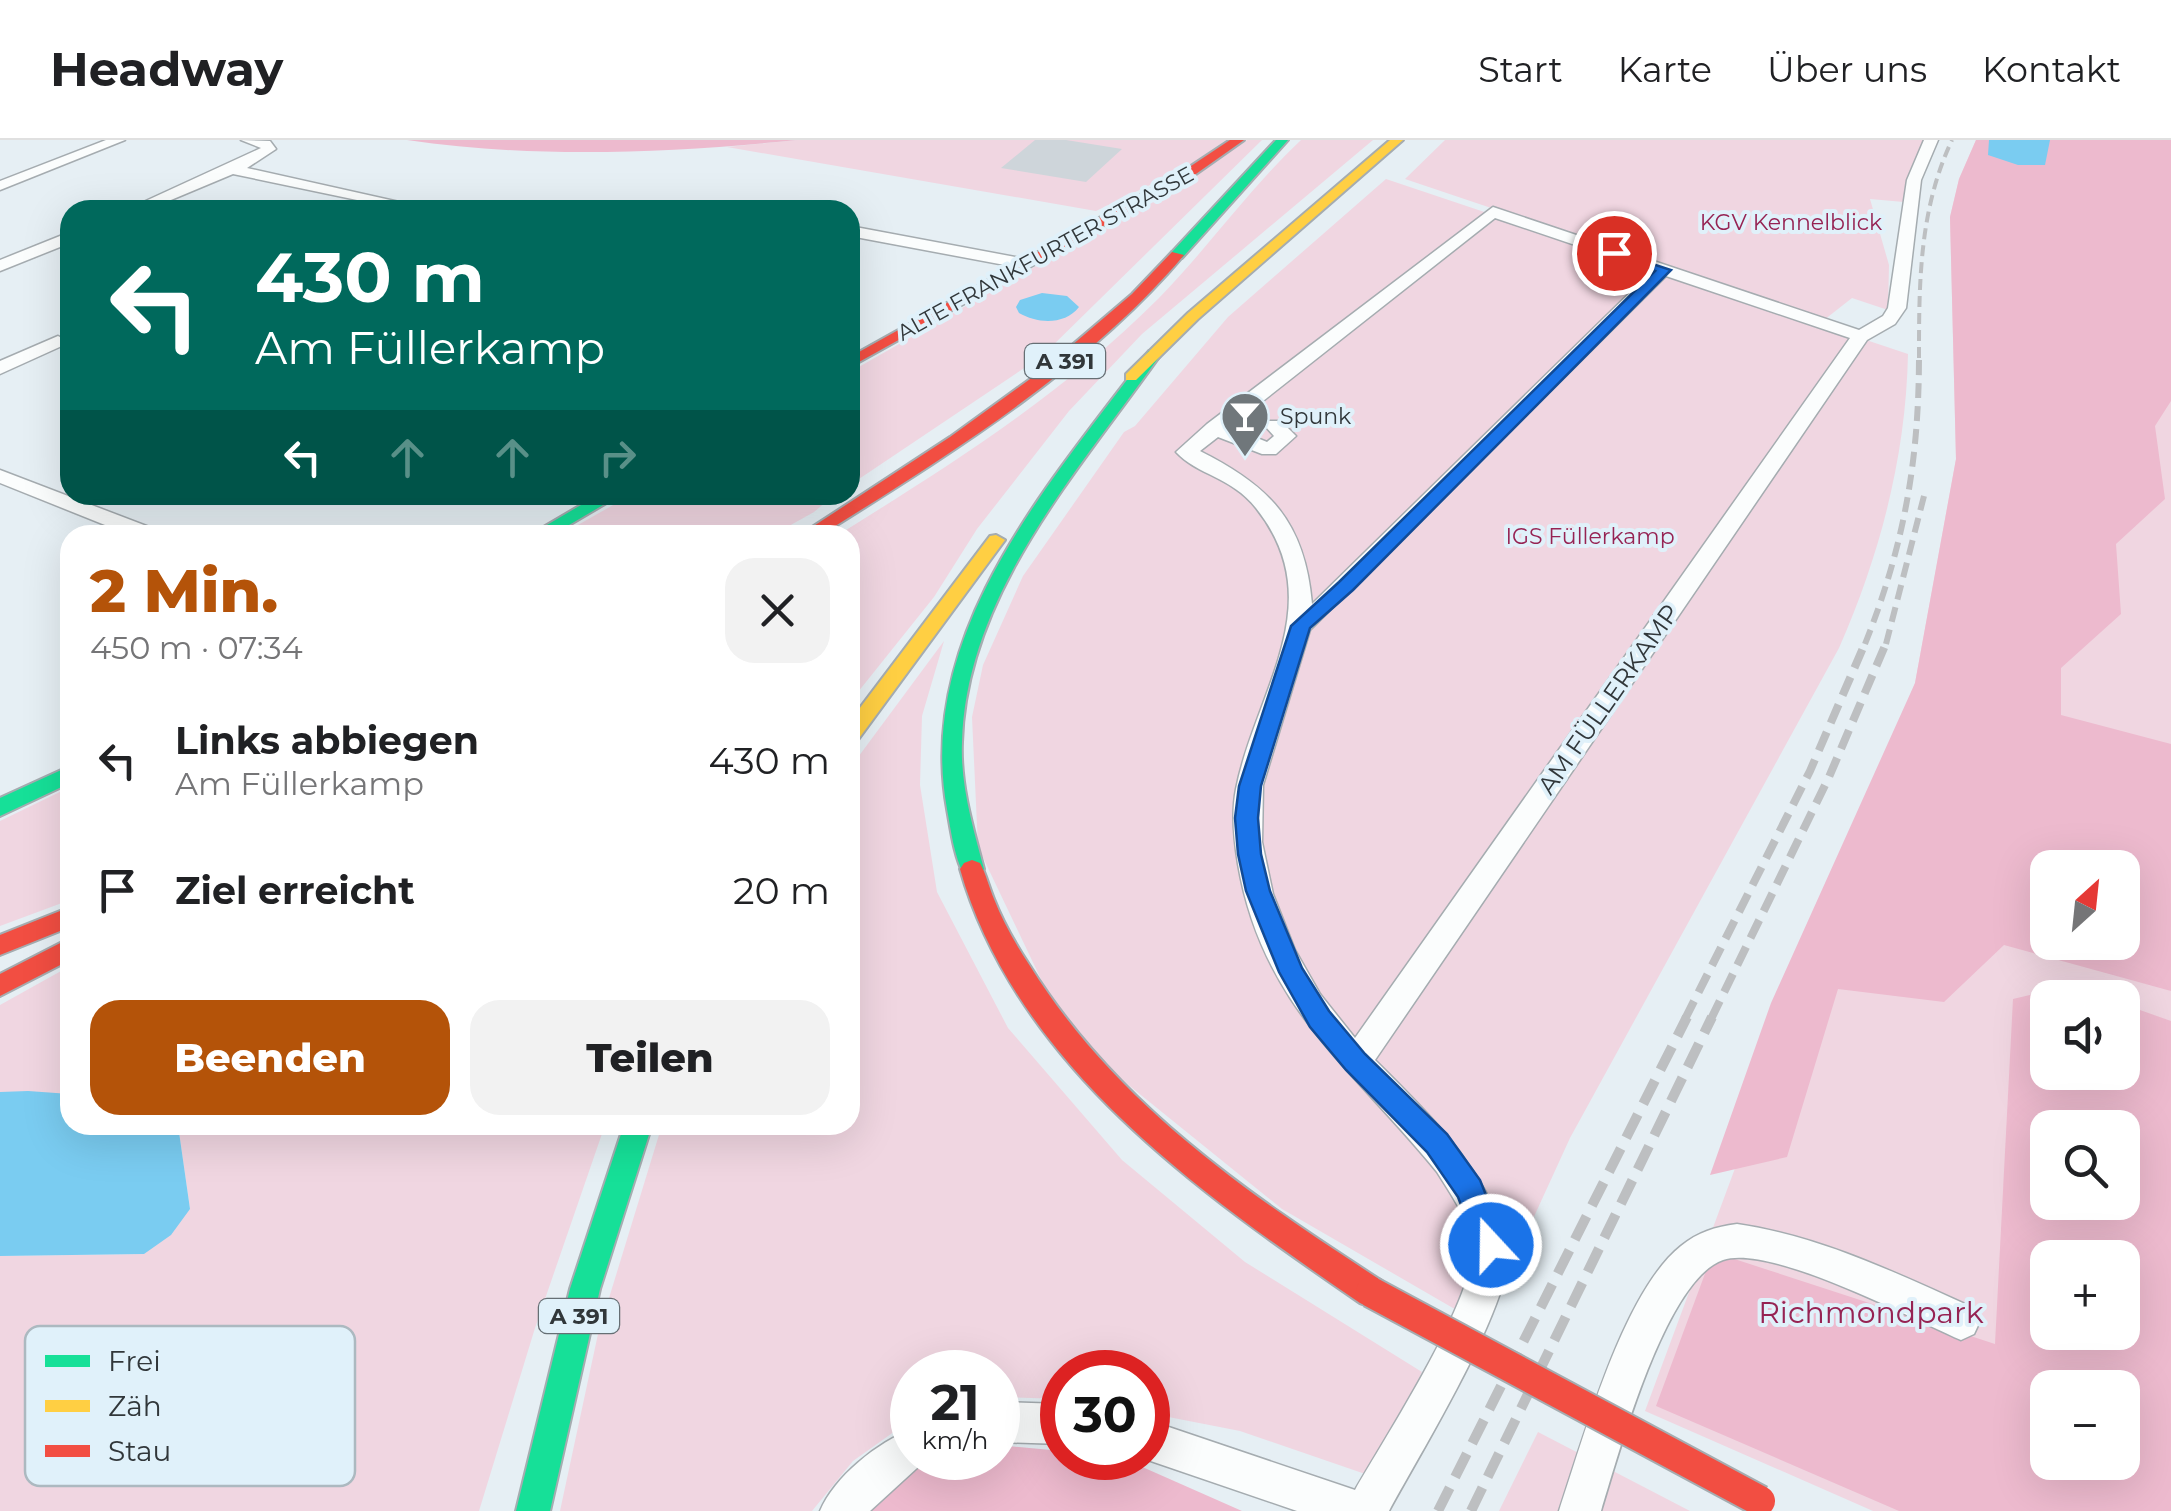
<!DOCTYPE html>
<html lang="de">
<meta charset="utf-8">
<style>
:root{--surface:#fff;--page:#f2f2f2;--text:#202124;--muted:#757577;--line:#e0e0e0;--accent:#b45309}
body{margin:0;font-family:Montserrat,sans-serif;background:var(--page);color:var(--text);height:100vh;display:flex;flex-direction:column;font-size:38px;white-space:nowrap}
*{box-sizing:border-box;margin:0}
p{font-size:32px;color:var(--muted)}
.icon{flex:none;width:55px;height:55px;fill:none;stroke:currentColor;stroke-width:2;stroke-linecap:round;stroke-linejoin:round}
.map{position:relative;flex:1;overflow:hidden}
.panel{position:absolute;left:60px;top:385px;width:800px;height:610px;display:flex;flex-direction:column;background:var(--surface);border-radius:30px;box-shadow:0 10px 40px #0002}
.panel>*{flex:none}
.hud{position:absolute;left:60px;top:60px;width:800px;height:305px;border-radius:30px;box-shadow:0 10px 40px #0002;background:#00695c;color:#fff;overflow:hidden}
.needle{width:65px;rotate:27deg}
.controls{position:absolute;left:2030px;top:710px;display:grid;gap:20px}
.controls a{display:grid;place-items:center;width:110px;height:110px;border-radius:20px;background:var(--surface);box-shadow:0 10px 40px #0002;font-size:50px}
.speed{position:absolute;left:890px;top:1210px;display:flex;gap:20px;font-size:50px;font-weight:700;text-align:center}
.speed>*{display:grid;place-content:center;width:130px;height:130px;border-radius:50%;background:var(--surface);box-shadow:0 10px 40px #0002;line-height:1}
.speed small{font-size:25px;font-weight:400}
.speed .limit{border:15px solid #d22;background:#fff;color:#111}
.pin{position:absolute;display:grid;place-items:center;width:85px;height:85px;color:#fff;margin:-42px;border:5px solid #fff;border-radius:50%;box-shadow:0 2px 10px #0007}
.me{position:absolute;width:110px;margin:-55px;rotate:339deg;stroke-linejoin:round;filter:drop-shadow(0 0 8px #0008)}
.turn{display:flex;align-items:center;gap:35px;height:210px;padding:0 30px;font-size:45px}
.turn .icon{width:130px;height:130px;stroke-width:2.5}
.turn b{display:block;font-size:70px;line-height:85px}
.lanes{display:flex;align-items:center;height:95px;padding:0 30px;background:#0003;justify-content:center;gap:50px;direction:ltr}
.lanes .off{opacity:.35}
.round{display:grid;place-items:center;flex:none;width:105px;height:105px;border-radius:30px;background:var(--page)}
.head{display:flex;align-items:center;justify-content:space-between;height:170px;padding:0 30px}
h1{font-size:60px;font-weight:800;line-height:75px;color:var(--accent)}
.button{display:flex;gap:20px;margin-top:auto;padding:20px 30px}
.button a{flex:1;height:115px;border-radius:30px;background:var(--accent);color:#fff;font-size:40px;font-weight:800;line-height:115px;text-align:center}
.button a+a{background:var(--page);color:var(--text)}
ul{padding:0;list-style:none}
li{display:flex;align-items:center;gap:30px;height:130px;padding:0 30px}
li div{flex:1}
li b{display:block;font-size:38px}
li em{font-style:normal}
header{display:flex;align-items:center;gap:60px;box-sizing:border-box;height:140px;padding:0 50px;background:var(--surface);border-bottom:2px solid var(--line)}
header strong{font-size:48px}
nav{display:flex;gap:55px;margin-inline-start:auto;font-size:35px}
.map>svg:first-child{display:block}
</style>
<header>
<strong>Headway</strong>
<nav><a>Start</a><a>Karte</a><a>Über uns</a><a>Kontakt</a></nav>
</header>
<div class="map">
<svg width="2171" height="1371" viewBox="0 0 2171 1371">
<rect width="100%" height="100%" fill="#e6eff4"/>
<!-- green -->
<path fill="#f0d6e1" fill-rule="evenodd" d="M797,0H1226L1187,27L1096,71L727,7Z
M1247,0H1262L1042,216L850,345V232L1201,32Z
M1301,0H1373L1142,194L1069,271L977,389L934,457L850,562V395H838C952,324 1063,254 1158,159C1208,108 1249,49 1301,0Z
M1445,0H1938L1919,41L1915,63L1870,59L1889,125L1888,170L1852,158L1824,180L1405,39Z
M1976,0H2171V1371H1873L1645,1271L1915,543L1956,319L1950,77L1959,39ZM2048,728H2122V802H2048ZM2048,858H2122V932H2048ZM2048,988H2122V1062H2048ZM2048,1118H2122V1192H2048ZM2048,1248H2122V1322H2048Z
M1386,39L1908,214C1906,316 1880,415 1839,508L1570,998L1484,1186L1282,1069L1105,926L1048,854L978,707L972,577L983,525L1023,436L1124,292L1135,286L1228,177Z
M631,355H834L814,372L773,395H560Z
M944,501L922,576L920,645L937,752L1008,888L1122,1020L1245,1122L1422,1232L1371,1336L1240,1291L1148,1273V1232H1062V1259L998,1257V1232H912V1279L853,1321L812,1371H560L598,1194L662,985H850V628Z
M70,647V760L0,786V681Z
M70,826V954L0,952V865Z
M178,985H605L535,1188L479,1371H0V1116L144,1114L190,1069Z
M1538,1292L1690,1371H1499Z"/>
<!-- forest -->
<path fill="#edbace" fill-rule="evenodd" d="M407,0H797C667,13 537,19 407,0Z
M1976,0H2171V261L2155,286L2165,359L2116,404L2121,474L2061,528V575L2171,604V851L2004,805L1944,862L1838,849L1787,1017L1710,1035L1771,863L1915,543L1956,319L1950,77L1959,39ZM2048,728H2122V802H2048Z
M2068,846L2103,857L2048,858V932H2122L2123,864L2171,881V1371H1899L1656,1266L1713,1112L1995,1204L2013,859ZM2048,988H2122V1062H2048ZM2048,1118H2122V1192H2048ZM2048,1248H2122V1322H2048Z
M998,1305L1062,1311V1318H1122L1242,1371H866L915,1321L929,1318H998Z"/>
<!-- water -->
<path fill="#7accf1" d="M1989,0H2050L2045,25H2018L1988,15Z
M1042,153L1067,156L1079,167C1065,185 1038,184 1019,173L1016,167L1020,160Z
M28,951L70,954V985H178L190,1069L171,1095L144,1114L0,1116V952Z"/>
<!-- building -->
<path fill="#ced5da" d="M1035,0H1066L1122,9L1086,42L1001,28Z"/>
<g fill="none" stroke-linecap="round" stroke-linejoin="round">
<!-- street casing -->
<g stroke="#a5acb0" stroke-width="3">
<path id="street" d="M106,0H125L0,50V41Z
M241,0L270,1L276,9L247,28L435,70H405L233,34L147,70H126L261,8Z
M1924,0H1938L1921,40L1906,168L1895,184L1867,200L1375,920C1422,967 1466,1009 1495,1070C1500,1080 1508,1094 1509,1106C1513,1164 1419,1315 1389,1371H1297L1142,1318H1148V1280L1355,1350C1382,1302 1482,1150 1472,1101C1467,1077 1450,1053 1437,1032C1354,929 1262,867 1238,724C1234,700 1231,674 1236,649C1255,552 1332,463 1256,368C1232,337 1197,335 1176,312L1207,284L1493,67L1859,190L1883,176L1888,168L1907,40ZM1495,78L1652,131L1312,464C1305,382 1270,346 1200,311L1218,297L1262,314H1276L1296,296L1281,281H1267L1264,285L1274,296L1267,302L1230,287ZM1666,136L1850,198L1355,898L1320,854L1295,810L1273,754L1262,702L1263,645L1310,490Z
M850,86L1026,119L1034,124L1026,129L850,96Z
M70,92V103L0,131V120Z
M58,196L67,201L64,205L0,234V221Z
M0,330L157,390L160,395H130L0,343Z
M1737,1084C1821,1096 1898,1134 1974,1168L1980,1181L1974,1194L1961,1200C1912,1179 1771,1104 1723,1120C1665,1140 1618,1316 1601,1371H1559C1583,1300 1623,1152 1681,1106C1698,1092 1715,1087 1737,1084Z
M998,1262L1062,1264V1304L998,1302Z
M912,1289V1318H928L870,1371H820C835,1336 877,1303 912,1289Z"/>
</g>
<!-- fast casing -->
<g stroke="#a5acb0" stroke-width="4">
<path id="fast" d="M1276,0H1288L1182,118H1172V112Z
M1149,211L1161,214C1080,329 966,453 962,602C960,644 973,688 984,729L980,735H964C954,716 951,691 947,669C915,492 1050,343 1149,211Z
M598,355H620L552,395H530Z
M70,626V643L0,676V658Z
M624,985H652L600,1149L550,1371H516L570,1149Z"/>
</g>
<!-- slow casing -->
<g stroke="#a5acb0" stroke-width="4">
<path id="slow" d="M1390,0H1403L1198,179L1136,240H1126V234L1188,173Z
M996,395L1005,400L1002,404L857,601L850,603V581L990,396Z"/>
</g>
<!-- jam casing -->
<g stroke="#a5acb0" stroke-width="4">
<path id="jam" d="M1230,0H1244L1193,36L850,227V217L1185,30Z
M1172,112L1184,115C1086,231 948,315 821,395H800L950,297L1044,229L1132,154Z
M972,720L980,723C986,734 989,747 994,759C1003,782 1016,805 1030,826C1116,964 1248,1054 1382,1141L1386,1152L1382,1163L1371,1167L1360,1163C1201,1054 1016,925 960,729L964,723Z
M70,767V787L0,815V795Z
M70,798V820L0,856V834Z"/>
</g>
<!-- street -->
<use href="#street" fill="#fbfdfd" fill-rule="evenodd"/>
<!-- fast -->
<use href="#fast" fill="#16e098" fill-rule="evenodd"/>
<!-- slow -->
<use href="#slow" fill="#ffcf43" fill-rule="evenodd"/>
<!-- jam -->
<use href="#jam" fill="#f24e42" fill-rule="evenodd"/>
<!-- rail-far3 -->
<path stroke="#bdbfc1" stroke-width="4" stroke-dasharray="11 6" stroke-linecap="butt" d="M1919,218C1919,143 1919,70 1952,0"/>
<!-- rail-far2 -->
<path stroke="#bdbfc1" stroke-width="6" stroke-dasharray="15 8" stroke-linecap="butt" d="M1865,504C1904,406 1919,321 1919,216
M1886,504L1924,356"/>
<!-- rail-far1 -->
<path stroke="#bdbfc1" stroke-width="8" stroke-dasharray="20 10" stroke-linecap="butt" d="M1685,879L1810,631L1866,501
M1711,879L1829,637L1887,501"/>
<!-- rail -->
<path stroke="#bdbfc1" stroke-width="10" stroke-dasharray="26 12" stroke-linecap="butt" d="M1438,1371L1687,877
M1471,1371L1712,877"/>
<!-- jam-bridge casing -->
<g stroke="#a5acb0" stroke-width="34" stroke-linecap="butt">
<path id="jam-bridge" d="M1371,1152L1760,1361"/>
</g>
<!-- jam-bridge -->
<use href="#jam-bridge" stroke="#f24e42" stroke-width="30"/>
</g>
<!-- route -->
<path fill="#1a73e8" stroke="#114b97" stroke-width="2.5" d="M1610,110L1671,130L1353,450L1310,488L1261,646L1258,678L1261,714L1270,751L1302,828L1329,871L1365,914L1447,994L1480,1040L1506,1105L1501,1115L1491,1120L1480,1115L1458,1057L1427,1012L1346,930L1310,887L1279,832L1246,751L1238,714L1235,678L1239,646L1291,486L1339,442L1655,131L1610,116Z"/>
<!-- icons -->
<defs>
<g id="bar-pin" transform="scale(2.5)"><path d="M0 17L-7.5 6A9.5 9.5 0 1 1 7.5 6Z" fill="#70777b" stroke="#e0f1fa"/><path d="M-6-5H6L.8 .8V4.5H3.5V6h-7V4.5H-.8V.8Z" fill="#fff"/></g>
</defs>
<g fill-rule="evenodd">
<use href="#bar-pin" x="1245" y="276"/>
</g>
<g text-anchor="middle" stroke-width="8" stroke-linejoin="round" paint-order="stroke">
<!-- far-park labels -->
<g font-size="22" fill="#962353" stroke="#e0f1fa">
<text x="1791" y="90">KGV Kennelblick</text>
<text x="1590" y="404">IGS Füllerkamp</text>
</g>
<!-- far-street labels -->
<g font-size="22" fill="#31373a" stroke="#e0f1fa">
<text transform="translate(1045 113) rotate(-29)" y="8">ALTE FRANKFURTER STRASSE</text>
</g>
<!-- shield labels -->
<g fill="#e0f1fa" stroke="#666f74" stroke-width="2.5">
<rect x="1025" y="204" width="80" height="34" rx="8"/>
<rect x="539" y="1159" width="80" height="34" rx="8"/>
</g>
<g font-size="22" font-weight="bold" fill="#31373a">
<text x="1065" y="229">A 391</text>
<text x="579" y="1184">A 391</text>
</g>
<!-- far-poi labels -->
<g font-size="22" fill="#31373a" stroke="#e0f1fa" text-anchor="start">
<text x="1280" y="284">Spunk</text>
</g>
<!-- street labels -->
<g font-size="25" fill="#31373a" stroke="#e0f1fa">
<text transform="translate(1608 559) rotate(-55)" y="9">AM FÜLLERKAMP</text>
</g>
<!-- near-park labels -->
<g font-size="30" fill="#962353" stroke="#e0f1fa">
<text x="1871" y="1183">Richmondpark</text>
</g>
</g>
<!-- legend -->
<rect x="25" y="1186" width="330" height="160" rx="15" fill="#e0f1fa" stroke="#acb9c0" stroke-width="2.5"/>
<rect x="45" y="1215" width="45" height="12" fill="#16e098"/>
<rect x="45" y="1260" width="45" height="12" fill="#ffcf43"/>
<rect x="45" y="1305" width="45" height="12" fill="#f24e42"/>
<g font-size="28" fill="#31373a">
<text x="108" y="1231">Frei</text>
<text x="108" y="1276">Zäh</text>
<text x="108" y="1321">Stau</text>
</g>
</svg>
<div class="controls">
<a><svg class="needle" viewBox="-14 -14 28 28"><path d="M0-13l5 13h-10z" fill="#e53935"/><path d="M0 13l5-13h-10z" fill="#757577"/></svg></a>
<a><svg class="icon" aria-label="sound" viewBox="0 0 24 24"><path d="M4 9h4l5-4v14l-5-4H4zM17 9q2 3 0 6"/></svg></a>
<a><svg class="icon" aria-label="search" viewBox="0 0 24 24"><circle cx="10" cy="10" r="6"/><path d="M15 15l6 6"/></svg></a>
<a>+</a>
<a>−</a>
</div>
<div class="speed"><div>21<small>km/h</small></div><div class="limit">30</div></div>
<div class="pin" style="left:1614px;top:113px;background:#d93025"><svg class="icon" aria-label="arrive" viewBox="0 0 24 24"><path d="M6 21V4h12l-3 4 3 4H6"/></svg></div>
<svg class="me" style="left:1491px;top:1105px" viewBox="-20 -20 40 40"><circle r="17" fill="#1a73e8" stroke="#fff" stroke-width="3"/><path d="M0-11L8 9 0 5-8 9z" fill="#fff"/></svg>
<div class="hud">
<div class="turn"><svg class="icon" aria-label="left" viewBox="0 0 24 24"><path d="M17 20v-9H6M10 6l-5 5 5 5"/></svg><div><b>430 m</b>Am Füllerkamp</div></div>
<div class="lanes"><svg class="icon" aria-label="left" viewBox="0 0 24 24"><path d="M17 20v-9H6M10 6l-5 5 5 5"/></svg><svg class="icon off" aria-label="ahead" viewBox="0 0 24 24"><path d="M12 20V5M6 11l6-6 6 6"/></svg><svg class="icon off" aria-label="ahead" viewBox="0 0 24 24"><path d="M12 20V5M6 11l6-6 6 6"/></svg><svg class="icon off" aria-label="right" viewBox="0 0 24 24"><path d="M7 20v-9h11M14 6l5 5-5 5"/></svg></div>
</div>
<section class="panel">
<div class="head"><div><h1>2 Min.</h1><p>450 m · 07:34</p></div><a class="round"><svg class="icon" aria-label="close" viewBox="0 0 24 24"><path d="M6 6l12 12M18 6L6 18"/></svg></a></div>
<ul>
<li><svg class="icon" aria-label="left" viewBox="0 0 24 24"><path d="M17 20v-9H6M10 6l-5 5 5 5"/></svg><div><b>Links abbiegen</b><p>Am Füllerkamp</p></div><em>430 m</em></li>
<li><svg class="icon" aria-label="arrive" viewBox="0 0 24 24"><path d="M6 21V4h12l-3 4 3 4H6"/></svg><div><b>Ziel erreicht</b></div><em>20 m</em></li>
</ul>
<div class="button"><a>Beenden</a><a>Teilen</a></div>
</section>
</div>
